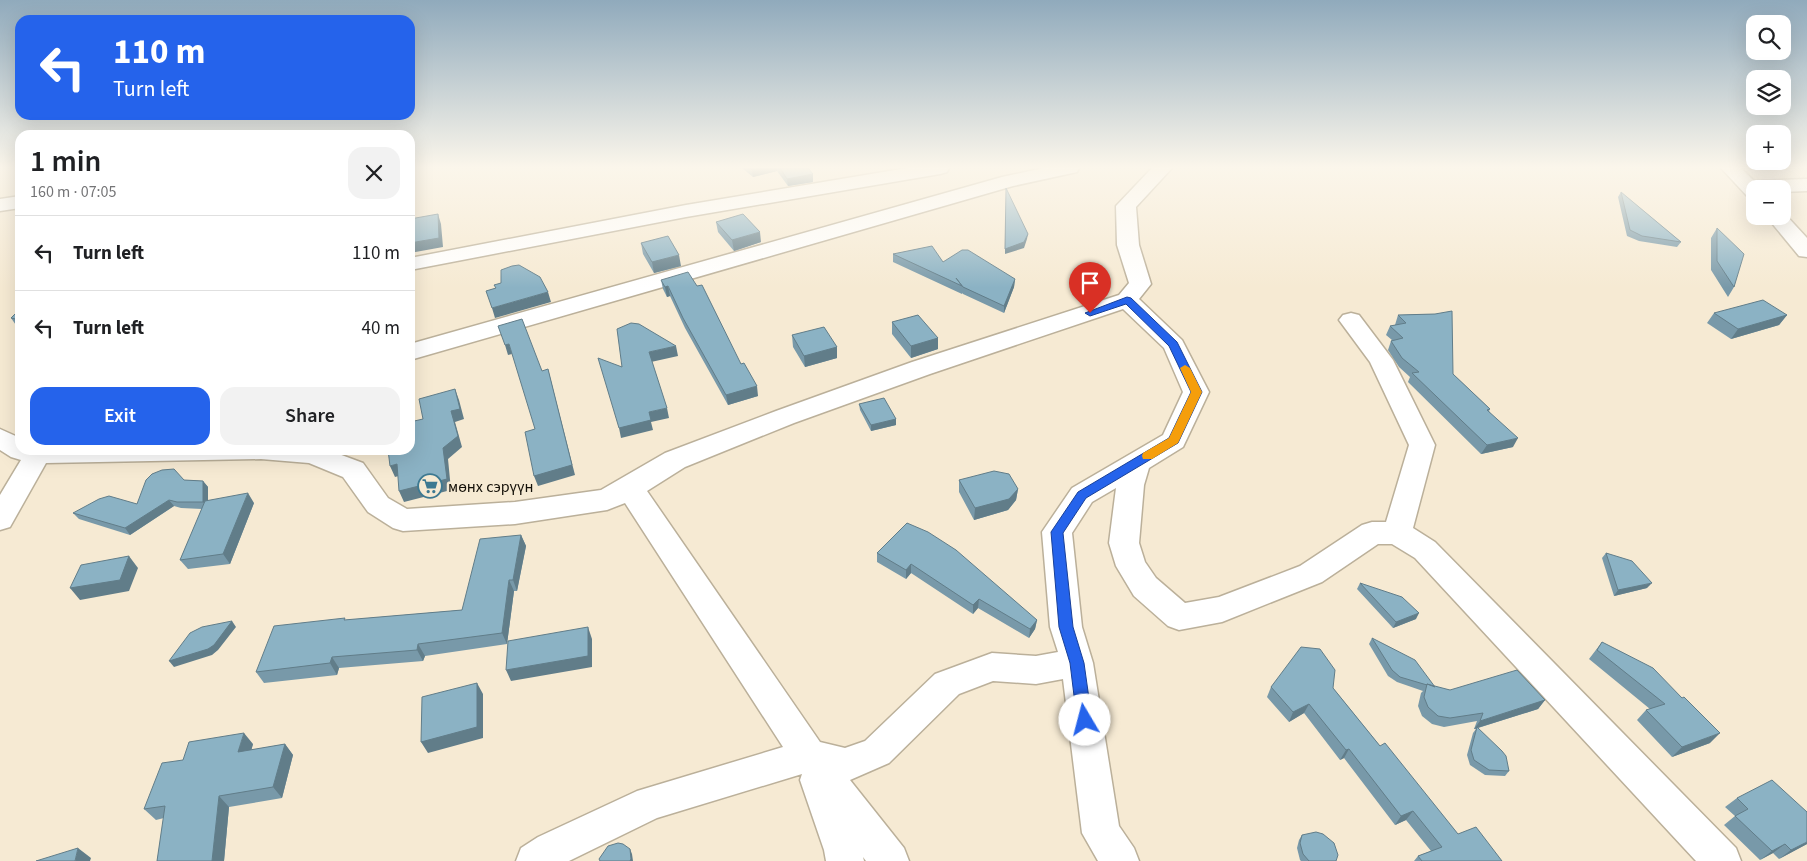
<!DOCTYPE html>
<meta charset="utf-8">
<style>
:root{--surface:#fff;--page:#f2f2f2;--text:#202124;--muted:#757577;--line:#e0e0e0;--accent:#2563eb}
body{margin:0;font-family:"Source Sans 3",sans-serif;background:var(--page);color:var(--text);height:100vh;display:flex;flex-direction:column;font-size:19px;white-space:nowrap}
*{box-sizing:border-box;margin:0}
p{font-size:16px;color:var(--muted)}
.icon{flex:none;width:28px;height:28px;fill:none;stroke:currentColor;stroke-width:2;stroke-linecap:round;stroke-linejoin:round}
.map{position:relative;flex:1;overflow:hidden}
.details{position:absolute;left:15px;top:130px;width:400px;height:325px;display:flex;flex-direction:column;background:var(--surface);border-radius:15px;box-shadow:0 5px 20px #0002}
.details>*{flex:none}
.hud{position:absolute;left:15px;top:15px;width:400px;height:105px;border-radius:15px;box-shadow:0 5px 20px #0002;background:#2563eb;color:#fff;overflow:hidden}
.controls{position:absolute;left:1746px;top:15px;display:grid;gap:10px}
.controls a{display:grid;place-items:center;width:45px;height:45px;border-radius:10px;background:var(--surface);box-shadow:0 5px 20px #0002;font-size:25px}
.pin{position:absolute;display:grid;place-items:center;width:42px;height:42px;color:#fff;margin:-51px -21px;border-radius:50% 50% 50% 0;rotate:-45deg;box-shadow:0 0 5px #0007}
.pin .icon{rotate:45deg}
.me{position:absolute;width:55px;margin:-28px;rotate:352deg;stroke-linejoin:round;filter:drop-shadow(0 0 4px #0008)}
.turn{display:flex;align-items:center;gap:18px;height:105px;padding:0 15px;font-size:22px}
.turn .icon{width:65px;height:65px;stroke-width:2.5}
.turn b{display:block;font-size:35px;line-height:42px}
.round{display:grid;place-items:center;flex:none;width:52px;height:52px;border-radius:15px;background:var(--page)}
.headline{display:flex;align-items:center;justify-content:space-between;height:85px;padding:0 15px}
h1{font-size:30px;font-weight:600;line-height:38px}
.primary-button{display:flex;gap:10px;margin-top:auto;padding:10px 15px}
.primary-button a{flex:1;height:58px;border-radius:15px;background:var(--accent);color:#fff;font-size:20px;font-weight:600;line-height:58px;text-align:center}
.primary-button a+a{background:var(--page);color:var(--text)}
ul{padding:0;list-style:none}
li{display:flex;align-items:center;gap:15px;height:75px;padding:0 15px;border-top:1px solid var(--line)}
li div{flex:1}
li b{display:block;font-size:19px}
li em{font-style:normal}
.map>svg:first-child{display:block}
</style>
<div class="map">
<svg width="1807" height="861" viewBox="0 0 1807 861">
<rect width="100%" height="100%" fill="#f6ead3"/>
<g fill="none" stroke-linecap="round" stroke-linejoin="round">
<!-- minor casing -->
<g stroke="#bbb09a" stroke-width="3">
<path id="minor" d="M907,168H949L947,172L940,174L686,217L410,270V258L686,205Z
M1044,168H1079L1077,172L1013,186L410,360V344L1002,177Z
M1152,168H1172L1136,207L1139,245L1151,284L1139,299L1182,340L1209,392L1183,447L1149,468L1144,485L1139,543L1145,562L1156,578L1185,603L1219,597L1300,566L1362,525L1372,522H1386L1409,445L1370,362L1339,320L1343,315L1351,313L1359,315L1393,360L1435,445L1413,528L1435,542L1736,848L1741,861H1696L1415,558L1392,544H1378L1322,582L1222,622L1179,630L1168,626L1134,596L1116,566L1109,543L1116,488L1092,502L1072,533L1082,627L1093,663L1119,826L1134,848L1139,861H1098L1082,833L1063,679L1036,684L993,681L959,694L889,763L850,780L904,848L909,861H866L863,857L864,861H826L824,850L800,780L802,774L657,818L569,861H516L521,848L538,837L637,791L783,747L625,503L607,510L515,524L403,531L393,528L368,512L343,477L309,463L261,459L46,463L10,527L0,530V495L21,460L11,457L0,450V429L20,438V450H328L363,463L388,498L407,509L515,502L601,490L665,453L776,411L912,362L1119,295L1129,283L1117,245L1116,206ZM1123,309L1164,348L1183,392L1163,435L1072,488L1042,532L1050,627L1058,652L1036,656L992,653L935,674L865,741L845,748L820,742L647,491L685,467L794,423L930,374Z
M1721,168H1741L1754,181L1807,179V191L1782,192V189H1755V199L1748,197Z
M20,196V208L0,211V199Z
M1783,212L1807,238V257L1799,256L1766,216H1782Z"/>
</g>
<!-- minor -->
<use href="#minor" fill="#fff" fill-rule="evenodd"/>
</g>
<!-- wall -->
<path fill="#7899a9" d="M742,168H808L813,182L788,186L777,171L753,177Z
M1621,192L1681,242L1677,247L1639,241L1627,236L1618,197Z
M716,222L761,242L734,251L718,232Z
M1717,228L1734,287L1728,297L1711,270V238Z
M641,243L681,266L654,273L643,254Z
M893,254L943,262L1015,279L1014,287L1004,313L963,294L962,293V294L893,262Z
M661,280L741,364L758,396L728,405L685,328L670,296L667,297L663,289Z
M20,309V329L18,328L11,318Z
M1714,313L1787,315L1779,325L1731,339L1707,323Z
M1435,314L1453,374L1490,409L1489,411L1513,447L1481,454L1408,382L1410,377L1399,367L1388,350L1391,341L1392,340L1386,335L1390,326L1395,325L1398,315Z
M892,322L938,338V349L911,358L892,334Z
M792,335L837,347V358L805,367L793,347Z
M859,404L896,419V425L871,431L860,410Z
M184,480L203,481L208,487V501L254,503L230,564L188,569L180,560L202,509L181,508L174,506L130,535L79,519L73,513L137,504Z
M959,480L1018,489L1016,500L1008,510L974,520L959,492Z
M907,523L1037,620L1035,629L1029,638L978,608L973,614L911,573L906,579L877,562V553Z
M521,535L526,546L517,591H514L507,644L425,656L423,661L339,668L337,675L264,683L256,672L346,620L462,610Z
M1606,553L1647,588L1614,596L1602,558Z
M1360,583L1416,619L1393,628L1357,589Z
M1372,638L1435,687L1450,690L1545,700L1538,709L1478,728L1509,771L1505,776L1485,775L1470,765L1467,755L1473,733L1476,729H1474L1477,721L1444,727L1432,724L1422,716L1418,706L1421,693L1423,691L1397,682L1388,676L1369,644Z
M1602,642L1710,743L1672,757L1637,720L1646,710L1650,709L1589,659Z
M1271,687L1333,688L1380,746L1458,834L1502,861H1414L1418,856L1431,851L1406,820L1395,825L1344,758L1340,760L1304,713L1289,722L1267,697Z
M253,744L251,750L285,744L293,755L282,798L229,807L224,861H157L164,818L156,820L144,809L183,760Z
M1737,798L1807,844L1779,859L1773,853L1760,860L1724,825L1735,816L1725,807Z
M1302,835L1336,861H1301L1300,860L1297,848L1299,840Z"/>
<!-- shaded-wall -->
<path fill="#617d89" d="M761,168H777V171L753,177L752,170Z
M813,174V182L788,186L787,179Z
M438,214L441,224L443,247L410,253V243Z
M760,232L761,242L734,251L732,240Z
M1028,234L1027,239L1024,248L1005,254V249Z
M679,255L681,266L654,273L652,262Z
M1015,279L1014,287L1004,313V306Z
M668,286L670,296L667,297L665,287Z
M548,292L551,302L495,318L492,308Z
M1787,315L1779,325L1731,339L1738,329Z
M938,338V349L911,358V346Z
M509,344L512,354L508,355L505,345Z
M676,346L678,356L651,362L649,352Z
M837,347V358L805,367L804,356Z
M548,369L575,475L538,486L534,476Z
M757,386L758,396L728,405L726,395Z
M455,389L459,400L464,419L455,422L462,447L448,459L451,490L404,502L399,491L443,448Z
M667,408L669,418L651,422L653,430L621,438L619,428L649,412Z
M896,419V425L871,431V425Z
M1518,438L1513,447L1481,454L1487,445Z
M397,464L402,475L395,477L390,466Z
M203,481L208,487V509L203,502Z
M1018,489L1016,500L1008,510L974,520L975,508Z
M248,493L254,503L230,564L223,554Z
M169,500L174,506L130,535L125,528Z
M521,535L526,546L517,591L513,580Z
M129,556L138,568L129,591L80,600L70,588Z
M911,564V573L906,579V570Z
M509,580L514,591L507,644L502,633Z
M1652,583L1647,588L1614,596L1618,590Z
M979,599L978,608L973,614V605Z
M1419,613L1416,619L1393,628L1396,622Z
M1037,620L1035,629L1029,638L1030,629Z
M232,621L236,627L218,650L212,655L174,667L169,661Z
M588,627L592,639V667L511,681L506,670Z
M418,644L425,656L423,661L417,650Z
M332,657L339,668L337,675L330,663Z
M477,683L483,694V738L428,753L421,742Z
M1545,700L1538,709L1474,729L1480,721Z
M1309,704L1304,713L1289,722L1293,712Z
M244,733L253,744L248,763L238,752Z
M1720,733L1710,743L1672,757L1682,747Z
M285,744L293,755L282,798L273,787Z
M1349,749L1344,758L1340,760L1346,750Z
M219,796L229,807L224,861H212Z
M1413,811L1406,820L1395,825L1401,816Z
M1807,842V844L1779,859L1791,850Z
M1785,844L1773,853L1760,860L1772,851Z
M78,848L91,858L90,861H75Z
M630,849L632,854L633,861H630Z"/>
<!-- building -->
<path fill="#8bb2c4" stroke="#617d89" d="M750,168H761L752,170Z
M780,168H808L813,174L787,179Z
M1006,188L1028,234L1024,242L1005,249Z
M1621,192L1681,242L1642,236L1630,230Z
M438,214L439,238L410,243V219Z
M743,214L760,232L732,240L716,222Z
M1717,228L1744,254L1734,287L1717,261Z
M668,236L679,255L652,262L641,243Z
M932,246L943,262L962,250H968L1015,279L1004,306L963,287L956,278L962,286L893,254Z
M519,265L540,277L548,292L492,308L486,291L496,288L494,285L501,283V270L512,266Z
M688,272L697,286L702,285L741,364L744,363L757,386L726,395L683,318L668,286L665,287L661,280Z
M1763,300L1787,315L1738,329L1714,313Z
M20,309V320L11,318Z
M1452,311L1453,374L1490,409L1487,410L1518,438L1487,445L1412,373L1419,372L1402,358L1391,341L1403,338L1390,326L1406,323L1398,315L1435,314Z
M918,315L938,338L911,346L892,322Z
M522,319L542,371L548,369L572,465L534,476L525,432L535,429L509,344L505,345L498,326Z
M631,323L639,324L676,346L649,352L667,408L649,412L651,420L619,428L598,358L622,367L617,329Z
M824,327L837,347L804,356L792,335Z
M455,389L460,409L451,411L458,436L443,448L447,479L399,491L397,464L390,466L388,450H410V422L423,419L419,399Z
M884,398L896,419L871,425L859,404Z
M174,469L184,480L203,481V502H177L169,500L125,528L73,513L99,499L109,496L137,504L146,480L152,474L162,470Z
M994,471L1009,474L1018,489L1009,499L975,508L959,480Z
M248,493L223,554L180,560L205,501Z
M907,523L928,532L956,550L1037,620L1030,629L979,599L973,605L911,564L906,570L877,553Z
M521,535L513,580H509L502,633L418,644L417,650L332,657L330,663L256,672L274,626L345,618L344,620L462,610L480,539Z
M1606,553L1632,561L1652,583L1618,590Z
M129,556L120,580L70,588L81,565Z
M1360,583L1402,597L1419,613L1396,622Z
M232,621L214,645L208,649L169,661L190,633L202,627Z
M588,627V656L506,670L508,641Z
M1372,638L1415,660L1435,687L1427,684V685L1400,677L1392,670Z
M1602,642L1653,668L1682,698L1684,697L1720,733L1682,747L1646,710L1665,704L1597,650Z
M1301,647L1320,649L1335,670L1333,688L1380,746L1385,743L1458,834L1476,827L1502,861H1422L1418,856L1442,847L1413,811L1401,816L1349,749L1346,750L1309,704L1293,712L1271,687Z
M1517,670L1545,700L1480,721L1483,713L1450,718L1438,716L1428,707L1424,697L1427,684L1450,690Z
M477,683V727L421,742L422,697Z
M1477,727L1502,751L1506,756L1509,771L1489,770L1474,760L1471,750Z
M244,733L238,752L285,744L273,787L219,796L212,861H157L165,806L144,809L162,763L183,760L189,742Z
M1772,780L1807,812V842L1791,850L1785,844L1772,851L1735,816L1748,809L1737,798Z
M1316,832L1323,834L1334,843L1338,855L1336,861H1309L1303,854L1300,843L1302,835Z
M618,843L623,844L630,849L631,859L630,861H600L599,859L608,846Z
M78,848L75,861H36Z"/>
<!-- sky -->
<linearGradient id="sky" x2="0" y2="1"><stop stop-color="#90aabc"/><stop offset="0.58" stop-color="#fbf6eb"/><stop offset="1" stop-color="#fbf6eb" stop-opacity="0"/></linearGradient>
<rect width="1807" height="288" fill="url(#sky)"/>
<!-- route -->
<path fill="#2563eb" stroke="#184099" d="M1127,297L1131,298L1177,342L1202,392L1178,443L1086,498L1063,533L1073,627L1084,663L1092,720L1090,724L1085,726L1079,724L1077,720L1070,663L1059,627L1051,532L1078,492L1169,438L1191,392L1169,346L1126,304L1090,316L1085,313Z"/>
<!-- slow -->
<path fill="#f59e0b" d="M1185,365L1190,368L1202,392L1178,443L1152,459H1143L1142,456L1143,453L1169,438L1191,392L1180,368Z"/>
<!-- icons -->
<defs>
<g id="supermarket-ring" transform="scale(1.25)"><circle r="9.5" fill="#f6ead3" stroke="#3d7991" stroke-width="1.5"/><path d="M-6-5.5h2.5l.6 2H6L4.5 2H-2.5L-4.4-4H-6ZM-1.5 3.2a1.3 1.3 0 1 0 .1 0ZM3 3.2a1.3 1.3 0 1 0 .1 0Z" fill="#3d7991"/></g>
</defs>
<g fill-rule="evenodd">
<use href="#supermarket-ring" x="430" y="486"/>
</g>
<g text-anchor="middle" stroke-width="5" stroke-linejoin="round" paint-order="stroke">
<!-- poi labels -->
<g font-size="16" fill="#141008" stroke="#f6ead3" text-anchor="start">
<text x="448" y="492">мөнх сэрүүн</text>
</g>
</g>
</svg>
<div class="controls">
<a><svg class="icon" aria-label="search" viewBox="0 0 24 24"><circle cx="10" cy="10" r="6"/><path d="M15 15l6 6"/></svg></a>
<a><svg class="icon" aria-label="layers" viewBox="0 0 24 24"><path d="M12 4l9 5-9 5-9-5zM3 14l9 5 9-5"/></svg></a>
<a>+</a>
<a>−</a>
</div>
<div class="pin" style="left:1090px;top:313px;background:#d93025"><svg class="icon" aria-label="arrive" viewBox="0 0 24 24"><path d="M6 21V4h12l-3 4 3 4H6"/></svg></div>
<svg class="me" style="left:1085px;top:720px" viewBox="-20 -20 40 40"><circle r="19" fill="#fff"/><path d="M0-13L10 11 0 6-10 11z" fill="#2563eb"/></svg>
<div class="hud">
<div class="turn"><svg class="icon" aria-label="left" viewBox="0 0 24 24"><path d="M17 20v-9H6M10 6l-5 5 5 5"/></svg><div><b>110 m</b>Turn left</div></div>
</div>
<section class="details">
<div class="headline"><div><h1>1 min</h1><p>160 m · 07:05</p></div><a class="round"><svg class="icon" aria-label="close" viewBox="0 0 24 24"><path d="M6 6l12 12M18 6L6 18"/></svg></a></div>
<ul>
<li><svg class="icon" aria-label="left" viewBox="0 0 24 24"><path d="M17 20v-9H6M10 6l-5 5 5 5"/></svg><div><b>Turn left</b></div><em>110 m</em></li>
<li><svg class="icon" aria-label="left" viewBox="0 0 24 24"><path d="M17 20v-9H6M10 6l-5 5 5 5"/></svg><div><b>Turn left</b></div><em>40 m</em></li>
</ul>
<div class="primary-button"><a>Exit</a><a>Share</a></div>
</section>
</div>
